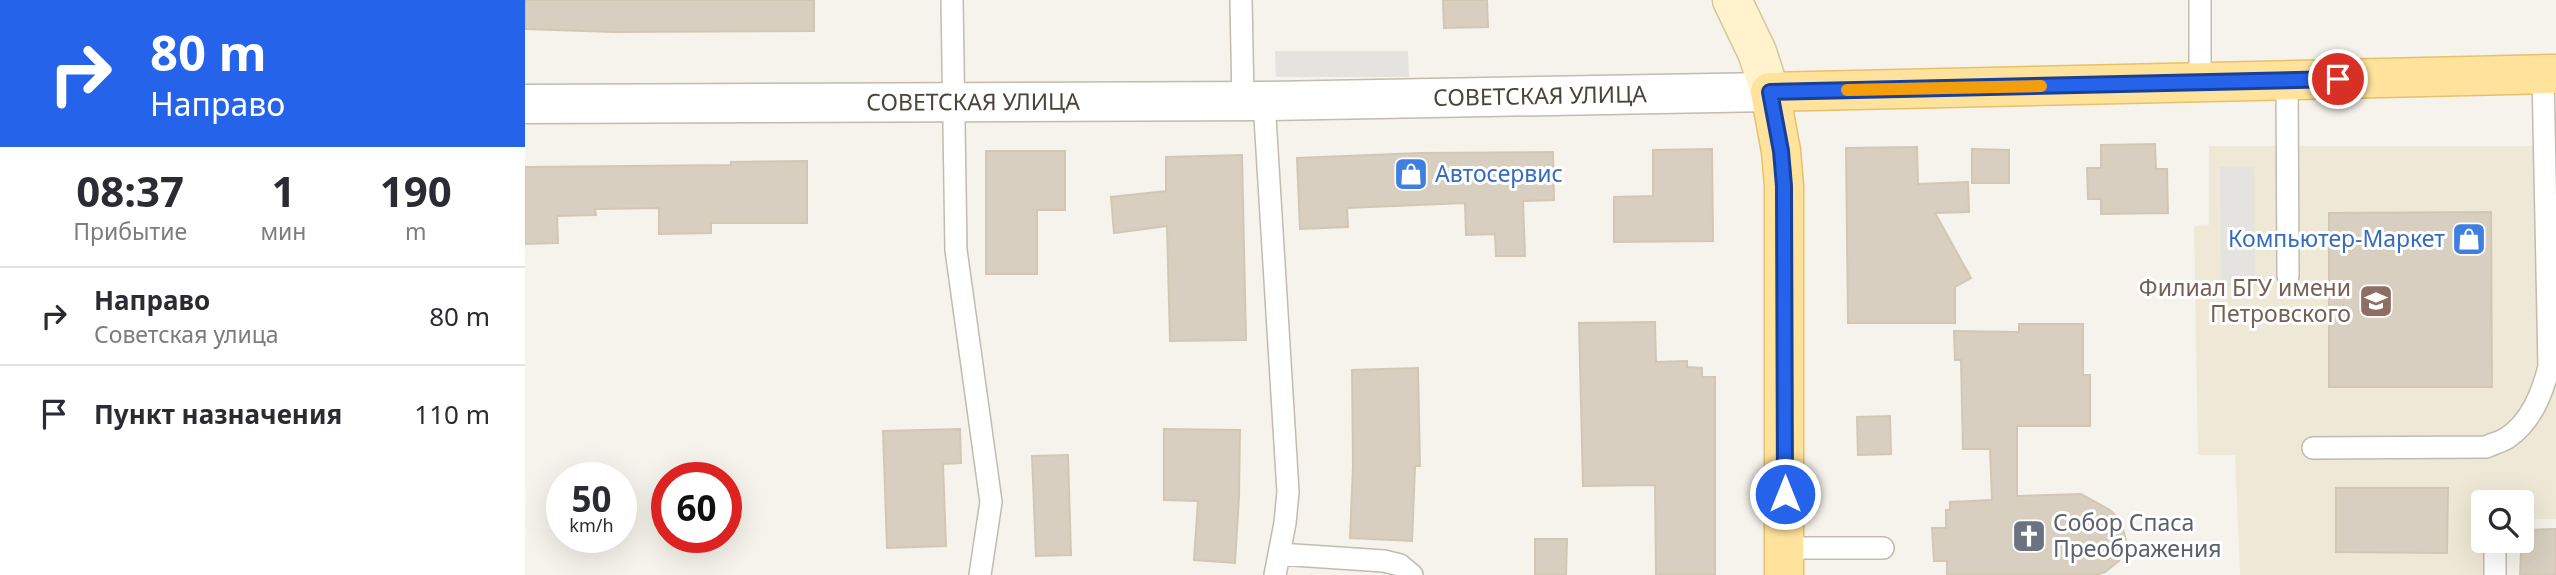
<!DOCTYPE html>
<html lang="ru">
<meta charset="utf-8">
<style>
:root{--surface:#fff;--page:#f7f7f7;--text:#2b2b33;--muted:#7c7c81;--line:#e1e1e2}
body{margin:0;font-family:"Noto Sans",sans-serif;background:var(--page);color:var(--text);height:100vh;display:flex;flex-direction:column;font-size:26px;white-space:nowrap}
*{box-sizing:border-box;margin:0}
p{font-size:23px;color:var(--muted)}
.icon{flex:none;width:38px;height:38px;fill:none;stroke:currentColor;stroke-width:2;stroke-linecap:round;stroke-linejoin:round}
.map{position:relative;flex:1;overflow:hidden}
.panel{display:flex;flex-direction:column;background:var(--surface);width:525px}
.panel>*{flex:none}
.banner{background:#2563eb;color:#fff;overflow:hidden}
.fabs{position:absolute;left:1946px;top:490px;display:grid;gap:14px}
.fabs a{display:grid;place-items:center;width:63px;height:63px;border-radius:7px;background:var(--surface);box-shadow:0 7px 28px #0002;font-size:35px}
.speed{position:absolute;left:21px;top:462px;display:flex;gap:14px;font-size:35px;font-weight:700;text-align:center}
.speed>*{display:grid;place-content:center;width:91px;height:91px;border-radius:50%;background:var(--surface);box-shadow:0 7px 28px #0002;line-height:1}
.speed small{font-size:18px;font-weight:400}
.speed .limit{border:10px solid #d22;background:#fff;color:#111}
.pin{position:absolute;display:grid;place-items:center;width:60px;height:60px;color:#fff;margin:-30px;border:4px solid #fff;border-radius:50%;box-shadow:0 2px 7px #0007}
.me{position:absolute;width:77px;margin:-38px;rotate:0deg;stroke-linejoin:round;filter:drop-shadow(0 0 5px #0008)}
.turn{display:flex;align-items:center;gap:24px;height:147px;padding:0 35px;font-size:32px}
.turn .icon{width:91px;height:91px;stroke-width:2.5}
.turn b{display:block;font-size:49px;line-height:60px}
.eta{display:flex;justify-content:space-evenly;align-items:center;height:119px;text-align:center}
.eta b{font-size:42px;font-weight:700;line-height:49px}
ul{padding:0;list-style:none}
li{display:flex;align-items:center;gap:21px;height:98px;padding:0 35px;border-top:2px solid var(--line)}
li div{flex:1}
li b{display:block;font-size:26px}
li em{font-style:normal}
main{display:flex;flex:1;min-height:0}
.map>svg:first-child{display:block}
</style>
<main>
<section class="panel">
<div class="banner">
<div class="turn"><svg class="icon" aria-label="right" viewBox="0 0 24 24"><path d="M7 20v-9h11M14 6l5 5-5 5"/></svg><div><b>80 m</b>Направо</div></div>
</div>
<div class="eta">
<div><b>08:37</b><p>Прибытие</p></div>
<div><b>1</b><p>мин</p></div>
<div><b>190</b><p>m</p></div>
</div>
<ul>
<li><svg class="icon" aria-label="right" viewBox="0 0 24 24"><path d="M7 20v-9h11M14 6l5 5-5 5"/></svg><div><b>Направо</b><p>Советская улица</p></div><em>80 m</em></li>
<li><svg class="icon" aria-label="arrive" viewBox="0 0 24 24"><path d="M6 21V4h12l-3 4 3 4H6"/></svg><div><b>Пункт назначения</b></div><em>110 m</em></li>
</ul>
</section>
<div class="map">
<svg width="2031" height="575" viewBox="0 0 2031 575">
<rect width="100%" height="100%" fill="#f6f3ec"/>
<!-- education -->
<path fill="#efe8d6" d="M1684,146H2031V519H1997V502H1958V575H1715L1710,455H1673L1669,226L1684,225Z"/>
<!-- parking -->
<path fill="#e5e3e0" d="M750,51H883L884,77H751Z
M1695,167H1729L1730,286H1696Z"/>
<!-- building -->
<path fill="#d8cfc1" stroke="#d3c7b4" stroke-width="2" d="M0,0H289V31L88,32L0,29Z
M918,0H962L963,27L919,28Z
M1630,144L1631,169H1642L1643,213L1576,214V199H1563L1562,168H1576V145Z
M1392,147L1393,184L1443,182L1444,212L1410,213L1446,278L1430,287V323H1323L1321,148Z
M1187,149L1188,241L1089,242V197L1128,196V150Z
M1447,149L1484,150V183H1447Z
M461,151H540V210H512V274H461Z
M1028,152L1029,200L998,201L1000,256H971L970,234L941,235L940,203L822,208L823,227L775,229L772,158L895,153Z
M717,155L721,340L645,341L642,226L589,233L586,197L641,191V157Z
M282,161V223H186V233L134,234V208L70,209L71,215L32,216L33,243L0,244V167L206,165V162Z
M1966,212L1967,387H1804V213Z
M1130,322L1131,362L1162,361V367L1177,368V377H1190V575H1131L1130,485L1058,486L1054,323Z
M1494,324H1558V375H1565V426H1492V496L1556,494L1585,510L1596,521L1601,541L1594,561L1580,572L1571,575H1422V561H1409L1407,528H1421V510H1425V502L1467,500L1465,449H1438L1436,360H1430L1429,331L1494,332Z
M893,368L895,466H890L887,541L825,538L828,466L827,370Z
M1365,416L1366,454L1333,455L1332,417Z
M435,429L436,463L418,464L421,546L362,548L358,431Z
M639,429L715,430L714,497L710,563L669,560L673,501L639,500Z
M543,455L546,555L511,556L507,456Z
M1811,488H1923L1922,553L1811,552Z
M2031,529V575H1995L1997,530Z
M1010,539H1042L1041,575H1010Z"/>
<g fill="none" stroke-linecap="round" stroke-linejoin="round">
<!-- lane casing -->
<g stroke="#c2bbae" stroke-width="24">
<path id="lane" d="M427,0L431,250L466,502L455,575
M716,0L718,101
M1762,80L1763,276
M1675,82V0
M739,101L763,492L760,523L750,575
M1788,448L1961,447C1967,444 1976,442 1982,438C2006,422 2017,394 2024,367L2018,74
M1970,541V575
M1260,548H1358
M754,554L859,561L875,565L887,575"/>
</g>
<!-- street casing -->
<g stroke="#c2bbae" stroke-width="41">
<g id="street">
<path id="s1" d="M0,104L739,101L1245,92"/>
</g>
</g>
<!-- secondary casing -->
<g stroke="#d6c79b" stroke-width="41">
<path id="secondary" d="M1207,0L1232,52L1245,92"/>
</g>
<!-- primary casing -->
<g stroke="#e6c16a" stroke-width="41">
<path id="primary" d="M1259,575V186L1256,151L1245,92L2031,74"/>
</g>
<!-- lane -->
<use href="#lane" stroke="#fff" stroke-width="21"/>
<!-- street -->
<use href="#street" stroke="#fff" stroke-width="38"/>
<!-- secondary -->
<use href="#secondary" stroke="#fff3cd" stroke-width="38"/>
<!-- primary -->
<use href="#primary" stroke="#ffe39c" stroke-width="38"/>
</g>
<g fill="none" stroke-linecap="round" stroke-linejoin="round">
<!-- route casing -->
<g stroke="#184099" stroke-width="18">
<path id="route" d="M1260,494L1259,186L1256,151L1245,92L1813,79"/>
</g>
<!-- route -->
<use href="#route" stroke="#2563eb" stroke-width="12"/>
<!-- slow -->
<path stroke="#f59e0b" stroke-width="12" d="M1322,90L1516,86"/>
</g>
<!-- icons -->
<defs>
<g id="shop-square" transform="scale(1.75)"><rect x="-9" y="-9" width="18" height="18" rx="4" fill="#3f7fe0" stroke="#fff"/><path d="M-5-2.5h2.3a2.7 3.5 0 0 1 5.4 0H5L5.5 6h-11ZM-1.5-2.5h3a1.5 2.3 0 0 0-3 0Z" fill="#fff"/></g>
<g id="university-square" transform="scale(1.75)"><rect x="-9" y="-9" width="18" height="18" rx="4" fill="#8d6e63" stroke="#fff"/><path d="M0-5L7-2L0 1L-7-2ZM-4 1L0 2.5L4 1V4Q0 6-4 4Z" fill="#fff"/></g>
<g id="church-square" transform="scale(1.75)"><rect x="-9" y="-9" width="18" height="18" rx="4" fill="#6b7280" stroke="#fff"/><path d="M-1.2-6h2.4v3.5h3.3v2.4h-3.3V6h-2.4V-.1h-3.3v-2.4h3.3Z" fill="#fff"/></g>
</defs>
<g fill-rule="evenodd">
<use href="#shop-square" x="886" y="174"/>
<use href="#shop-square" x="1944" y="239"/>
<use href="#university-square" x="1851" y="301"/>
<use href="#church-square" x="1504" y="536"/>
</g>
<g text-anchor="middle" stroke-width="6" stroke-linejoin="round" paint-order="stroke">
<!-- street labels -->
<g font-size="23" fill="#4b4439" stroke="#fff">
<text dy="8" stroke="none"><textPath href="#s1" startOffset="1015">СОВЕТСКАЯ УЛИЦА</textPath></text>
<text dy="8" stroke="none"><textPath href="#s1" startOffset="448">СОВЕТСКАЯ УЛИЦА</textPath></text>
</g>
<!-- shop labels -->
<g font-size="23" fill="#366cbe" stroke="#fff" text-anchor="start">
<text x="910" y="182">Автосервис</text>
<text x="1920" y="247" text-anchor="end">Компьютер-Маркет</text>
</g>
<!-- education labels -->
<g font-size="23" fill="#785e54" stroke="#fff" text-anchor="end">
<text x="1826" y="296">Филиал БГУ имени<tspan x="1826" dy="26">Петровского</tspan></text>
</g>
<!-- worship labels -->
<g font-size="23" fill="#5b616d" stroke="#fff" text-anchor="start">
<text x="1528" y="531">Собор Спаса<tspan x="1528" dy="26">Преображения</tspan></text>
</g>
</g>
</svg>
<div class="fabs">
<a><svg class="icon" aria-label="search" viewBox="0 0 24 24"><circle cx="10" cy="10" r="6"/><path d="M15 15l6 6"/></svg></a>
</div>
<div class="speed"><div>50<small>km/h</small></div><div class="limit">60</div></div>
<div class="pin" style="left:1813px;top:79px;background:#d93025"><svg class="icon" aria-label="arrive" viewBox="0 0 24 24"><path d="M6 21V4h12l-3 4 3 4H6"/></svg></div>
<svg class="me" style="left:1260px;top:494px" viewBox="-20 -20 40 40"><circle r="17" fill="#2563eb" stroke="#fff" stroke-width="3"/><path d="M0-11L8 9 0 5-8 9z" fill="#fff"/></svg>
</div>
</main>
